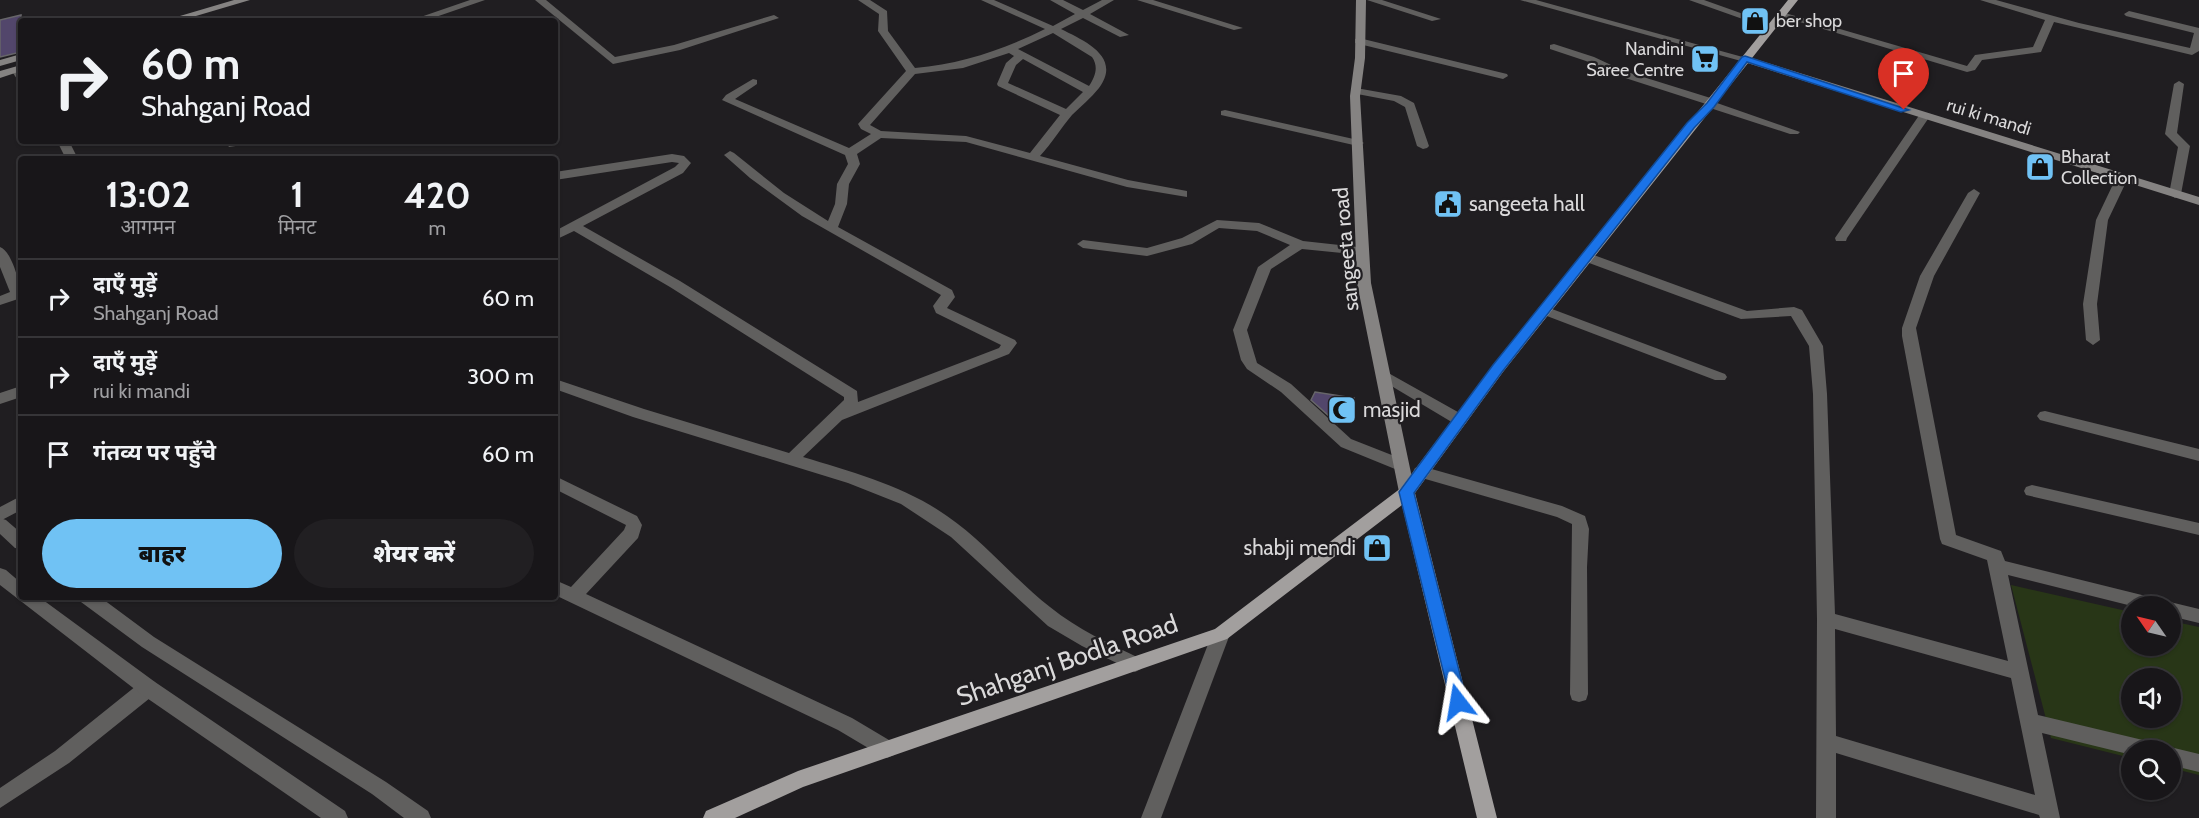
<!DOCTYPE html>
<html lang="hi">
<meta charset="utf-8">
<style>
:root{--surface:#181619;--page:#211f22;--text:#f1f3f6;--muted:#9f9fa2;--line:#363538;--accent:#70c2f4}
body{margin:0;font-family:Cabin,"Noto Sans Devanagari",sans-serif;background:var(--page);color:var(--text);height:100vh;display:flex;flex-direction:column;font-size:22px;white-space:nowrap}
*{box-sizing:border-box;margin:0}
p{font-size:20px;color:var(--muted)}
.icon{flex:none;width:33px;height:33px;fill:none;stroke:currentColor;stroke-width:2;stroke-linecap:round;stroke-linejoin:round}
.map{position:relative;flex:1;overflow:hidden}
.drawer{position:absolute;left:18px;top:156px;width:540px;height:444px;display:flex;flex-direction:column;background:var(--surface);border-radius:6px;box-shadow:0 2px 4px #0004,0 0 0 2px var(--line)}
.drawer>*{flex:none}
.banner{position:absolute;left:18px;top:18px;width:540px;height:126px;border-radius:6px;box-shadow:0 2px 4px #0004,0 0 0 2px var(--line);background:#181619;color:var(--text);overflow:hidden}
.needle{width:39px;rotate:304deg}
.tools{position:absolute;left:2121px;top:596px;display:grid;gap:12px}
.tools a{display:grid;place-items:center;width:60px;height:60px;border-radius:50%;background:var(--surface);box-shadow:0 2px 4px #0004,0 0 0 2px var(--line);font-size:30px}
.pin{position:absolute;display:grid;place-items:center;width:51px;height:51px;color:#fff;margin:-62px -26px;border-radius:50% 50% 50% 0;rotate:-45deg;box-shadow:0 0 6px #0007}
.pin .icon{rotate:45deg}
.me{position:absolute;width:66px;margin:-33px;rotate:346deg;stroke-linejoin:round;filter:drop-shadow(0 0 4px #0008)}
.turn{display:flex;align-items:center;gap:21px;height:126px;padding:0 24px;font-size:27px}
.turn .icon{width:78px;height:78px;stroke-width:2.5}
.turn b{display:block;font-size:42px;line-height:51px}
.eta{display:flex;justify-content:space-evenly;align-items:center;height:102px;text-align:center}
.eta b{font-size:36px;font-weight:800;line-height:42px}
.cta{display:flex;gap:12px;margin-top:auto;padding:12px 24px}
.cta a{flex:1;height:69px;border-radius:36px;background:var(--accent);color:#111;font-size:24px;font-weight:800;line-height:69px;text-align:center}
.cta a+a{background:var(--page);color:var(--text)}
ul{padding:0;list-style:none}
li{display:flex;align-items:center;gap:18px;height:78px;padding:0 24px;border-top:2px solid var(--line)}
li div{flex:1}
li b{display:block;font-size:22px}
li em{font-style:normal}
.map>svg:first-child{display:block}
</style>
<div class="map">
<svg width="2199" height="818" viewBox="0 0 2199 818">
<rect width="100%" height="100%" fill="#201e21"/>
<!-- green -->
<path fill="#283617" fill-rule="evenodd" d="M2011,585L2131,612L2132,645H2170L2171,621L2199,627V775L2171,768L2170,750H2132L2131,758L2051,738ZM2132,678H2170V717H2132Z"/>
<!-- building -->
<path fill="#52466b" stroke="#676669" stroke-width="1.5" d="M21,15V52L0,57V20Z
M1315,392L1354,398L1343,420L1338,419L1337,423L1311,400Z"/>
<g fill="none" stroke-linecap="round" stroke-linejoin="round">
<!-- minor -->
<path fill="#605f5e" fill-rule="evenodd" d="M470,0H485L424,21H409Z
M535,0H546L615,57L674,45L774,15L779,18L680,50L613,64Z
M858,0H870L887,11L888,31L915,68C961,64 1003,50 1045,29L981,0H994L1053,26L1075,14L1050,0H1063L1083,10L1102,0H1114L1090,14L1129,35L1120,37L1083,18L1061,29C1085,41 1122,57 1099,88C1091,98 1081,106 1072,115C1061,128 1052,143 1040,156L1128,180L1187,191V197L1127,187L966,142L881,138L857,154L860,164L849,184L847,204L838,227L952,290L955,297L947,308L1015,340L1017,343L1009,354L842,420L803,457C852,472 905,486 947,516C985,542 1014,579 1050,607C1077,629 1110,644 1141,659L1144,664L1141,669L1135,672L1129,669L1082,646L1048,626L951,537L901,504L848,483L633,417L555,389V379L644,409L789,453L844,400V397L670,287L574,231L555,240V231L675,167L679,163L672,162L555,180V172L672,154L684,156L691,163L683,173L583,226L680,281L857,391L858,402L999,348L1001,345L936,313L933,306L941,295L802,216L750,178L724,155L730,151L734,153L784,193L828,221L835,204L837,184L848,164L845,155L722,100L726,95L753,79L757,80V84L735,99L849,148L871,134L861,129L858,124L906,71L878,31L879,14ZM1053,33L1092,57C1099,67 1095,77 1089,86L1018,49ZM1009,53L1014,56L1006,63L997,84L998,86L1060,115L1030,153L966,136L881,131L870,125L915,74L963,68ZM1023,59L1083,92L1066,109L1008,83L1016,65Z
M1137,0H1153L1243,28L1234,30Z
M1367,0H1382L1441,19L1432,21Z
M1689,0H1704L1777,26L1768,28Z
M1980,0H1996L2079,23L2190,48L2194,33L2126,16L2124,14L2129,11L2199,28V51L2192,55L2054,22L2041,52L1982,60L1975,70L1967,72L1776,15L1785,13L1967,66L1975,55L2033,47L2045,20Z
M1359,38L1507,74L1508,76L1503,79L1355,43V39Z
M1554,44L1594,57L1624,71L1717,100V103L1800,132L1798,134H1790L1707,107L1706,104L1616,75L1586,61L1550,49V45Z
M16,67L21,69V80L17,79L11,70Z
M2179,81L2184,84L2177,133L2190,146L2181,194L2175,198L2169,194L2178,147L2165,134L2174,84Z
M1356,88L1401,96L1414,103L1429,146L1427,148L1423,149L1417,146L1405,107L1394,101L1352,93L1351,91Z
M1225,110L1358,140L1364,143L1358,146L1221,115V111Z
M1924,113L1930,116L1847,238L1846,241H1836L1835,238L1920,114Z
M57,141H69L78,159H66Z
M225,141H258L256,143L229,147Z
M2122,174L2128,178L2108,220L2097,304L2100,340L2093,345L2086,340L2083,304L2096,220L2116,178Z
M1974,189L1980,193L1934,276L1916,328L1956,535L2001,551L2005,561L2158,599L2165,603L2170,602L2199,609V623L2170,616V606H2132L2008,575L2038,715L2147,741L2154,744L2157,750H2132V755L2042,733L2060,818H2040L2039,815L1836,753V818H1816L1817,619L1813,394L1809,346L1791,316L1741,319L1581,260L1579,257L1586,253L1591,254L1747,311L1794,307L1802,310L1823,346L1827,394L1835,614L2008,661L1987,560L1942,544L1940,539L1902,336V328L1920,276L1968,193ZM1835,629L2011,678L2035,795L1836,736Z
M1217,220L1259,223L1303,241L1367,248L1368,251L1362,255L1302,249L1271,269L1247,330L1257,363L1291,384L1351,439L1407,461L1409,465L1407,469H1395L1341,447L1281,392L1247,369L1241,360L1233,330L1258,267L1290,245L1257,231L1219,228L1192,244L1147,256L1083,248L1077,244L1083,240L1147,248L1182,238Z
M0,247C12,251 21,286 21,298L0,305V296L10,292L0,267Z
M1544,306L1725,374L1727,377L1725,380H1715L1539,313L1537,310L1539,307Z
M1383,370L1465,416L1468,420L1465,424H1455L1378,378L1376,375L1378,372Z
M21,386V397L0,404V393Z
M2045,411L2199,449V461L2040,420L2037,416L2040,412Z
M1421,466L1562,506L1585,516L1589,529L1587,567L1588,694L1586,700L1579,702L1572,700L1570,694L1572,524L1557,517L1415,476L1413,472L1415,468Z
M555,476L637,516L642,525L638,538L586,594L852,718L894,743L897,749L894,755L887,758L880,755L838,730L555,595V580L571,587L624,530L626,525L555,489Z
M2032,485L2199,523V535L2026,495L2024,491L2026,487Z
M21,496V510L0,521V507Z
M1221,627L1227,629L1230,634L1161,818H1141L1212,634L1215,629Z
M148,680L155,682L157,688L155,694L69,763L0,808V788L55,751L141,682Z
M2170,747L2199,754V772L2170,765V750H2163Z"/>
<!-- tertiary -->
<path fill="#605f5e" fill-rule="evenodd" d="M1520,0H1536L1750,59L1741,61Z
M0,518L6,520L21,533V549L15,548L0,534Z
M0,568L6,570L21,583V597H39L155,682L345,811L348,818H321L141,694L0,585Z
M78,597H100L154,637L386,782L428,811L431,818H404L372,794L142,647L81,602Z"/>
<!-- secondary -->
<path fill="#858382" fill-rule="evenodd" d="M234,0H250L179,21H163Z
M1356,0H1366L1365,58L1360,96L1371,283L1415,492L1413,496H1401L1399,492L1357,283L1350,96L1355,58Z
M21,54V60L0,66V60Z
M1745,56L2199,197V205L1741,61V57Z
M21,65V71L0,78V71Z"/>
<!-- primary -->
<path fill="#a29f9e" fill-rule="evenodd" d="M1788,0H1798L1503,372L1415,493L1497,818H1477L1402,505L1227,639L803,787L735,818H703L706,811L798,771L1215,629L1401,488L1493,366Z"/>
</g>
<!-- route -->
<path fill="#1a73e8" stroke="#114b97" stroke-width="1.5" d="M1745,56L1909,110L1901,112L1747,62L1714,107L1694,128L1502,372L1414,493L1467,702L1464,707L1458,709L1452,707L1399,492L1493,365L1687,123L1707,103L1742,57Z"/>
<!-- icons -->
<defs>
<g id="shop-square" transform="scale(1.5)"><rect x="-9" y="-9" width="18" height="18" rx="4" fill="#70c2f4" stroke="#201e21"/><path d="M-5-2.5h2.3a2.7 3.5 0 0 1 5.4 0H5L5.5 6h-11ZM-1.5-2.5h3a1.5 2.3 0 0 0-3 0Z" fill="#111"/></g>
<g id="supermarket-square" transform="scale(1.5)"><rect x="-9" y="-9" width="18" height="18" rx="4" fill="#70c2f4" stroke="#201e21"/><path d="M-6-5.5h2.5l.6 2H6L4.5 2H-2.5L-4.4-4H-6ZM-1.5 3.2a1.3 1.3 0 1 0 .1 0ZM3 3.2a1.3 1.3 0 1 0 .1 0Z" fill="#111"/></g>
<g id="civic-square" transform="scale(1.5)"><rect x="-9" y="-9" width="18" height="18" rx="4" fill="#70c2f4" stroke="#201e21"/><path d="M-.6-6.5H3V-4.5H.6V-3L4-1V1h2V6H-6V1h2V-1L-.6-3ZM-1.2 2.5V6h2.4V2.5Z" fill="#111"/></g>
<g id="mosque-square" transform="scale(1.5)"><rect x="-9" y="-9" width="18" height="18" rx="4" fill="#70c2f4" stroke="#201e21"/><path d="M3.5-4.9A6 6 0 1 0 3.5 4.9A5 5 0 1 1 3.5-4.9Z" fill="#111"/></g>
</defs>
<g fill-rule="evenodd">
<use href="#shop-square" x="1755" y="21"/>
<use href="#supermarket-square" x="1705" y="59"/>
<use href="#shop-square" x="2040" y="167"/>
<use href="#civic-square" x="1448" y="204"/>
<use href="#mosque-square" x="1342" y="410"/>
<use href="#shop-square" x="1377" y="548"/>
</g>
<g text-anchor="middle" stroke-width="4.5" stroke-linejoin="round" paint-order="stroke">
<!-- far-poi labels -->
<g font-size="18" fill="#dad9da" stroke="#201e21" text-anchor="start">
<text x="1776" y="27">ber shop</text>
<text x="1684" y="55" text-anchor="end">Nandini<tspan x="1684" dy="21">Saree Centre</tspan></text>
<text x="2061" y="163">Bharat<tspan x="2061" dy="21">Collection</tspan></text>
</g>
<!-- far-street labels -->
<g font-size="18" fill="#dad9da" stroke="#201e21">
<text transform="translate(1989 117) rotate(17)" y="6">rui ki mandi</text>
</g>
<!-- poi labels -->
<g font-size="21" fill="#dad9da" stroke="#201e21" text-anchor="start">
<text x="1469" y="211">sangeeta hall</text>
<text x="1363" y="417">masjid</text>
<text x="1356" y="555" text-anchor="end">shabji mendi</text>
</g>
<!-- street labels -->
<g font-size="21" fill="#dad9da" stroke="#201e21">
<text transform="translate(1346 249) rotate(-95)" y="7">sangeeta road</text>
</g>
<!-- near-street labels -->
<g font-size="26" fill="#dad9da" stroke="#201e21">
<text transform="translate(1067 660) rotate(-19)" y="9">Shahganj Bodla Road</text>
</g>
</g>
</svg>
<div class="tools">
<a><svg class="needle" viewBox="-14 -14 28 28"><path d="M0-13l5 13h-10z" fill="#e53935"/><path d="M0 13l5-13h-10z" fill="#9f9fa2"/></svg></a>
<a><svg class="icon" aria-label="sound" viewBox="0 0 24 24"><path d="M4 9h4l5-4v14l-5-4H4zM17 9q2 3 0 6"/></svg></a>
<a><svg class="icon" aria-label="search" viewBox="0 0 24 24"><circle cx="10" cy="10" r="6"/><path d="M15 15l6 6"/></svg></a>
</div>
<div class="pin" style="left:1904px;top:110px;background:#d93025"><svg class="icon" aria-label="arrive" viewBox="0 0 24 24"><path d="M6 21V4h12l-3 4 3 4H6"/></svg></div>
<svg class="me" style="left:1458px;top:702px" viewBox="-20 -20 40 40"><path d="M0-17L14 15 0 8-14 15z" fill="#1a73e8" stroke="#fff" stroke-width="4"/></svg>
<div class="banner">
<div class="turn"><svg class="icon" aria-label="right" viewBox="0 0 24 24"><path d="M7 20v-9h11M14 6l5 5-5 5"/></svg><div><b>60 m</b>Shahganj Road</div></div>
</div>
<section class="drawer">
<div class="eta">
<div><b>13:02</b><p>आगमन</p></div>
<div><b>1</b><p>मिनट</p></div>
<div><b>420</b><p>m</p></div>
</div>
<ul>
<li><svg class="icon" aria-label="right" viewBox="0 0 24 24"><path d="M7 20v-9h11M14 6l5 5-5 5"/></svg><div><b>दाएँ मुड़ें</b><p>Shahganj Road</p></div><em>60 m</em></li>
<li><svg class="icon" aria-label="right" viewBox="0 0 24 24"><path d="M7 20v-9h11M14 6l5 5-5 5"/></svg><div><b>दाएँ मुड़ें</b><p>rui ki mandi</p></div><em>300 m</em></li>
<li><svg class="icon" aria-label="arrive" viewBox="0 0 24 24"><path d="M6 21V4h12l-3 4 3 4H6"/></svg><div><b>गंतव्य पर पहुँचे</b></div><em>60 m</em></li>
</ul>
<div class="cta"><a>बाहर</a><a>शेयर करें</a></div>
</section>
</div>
